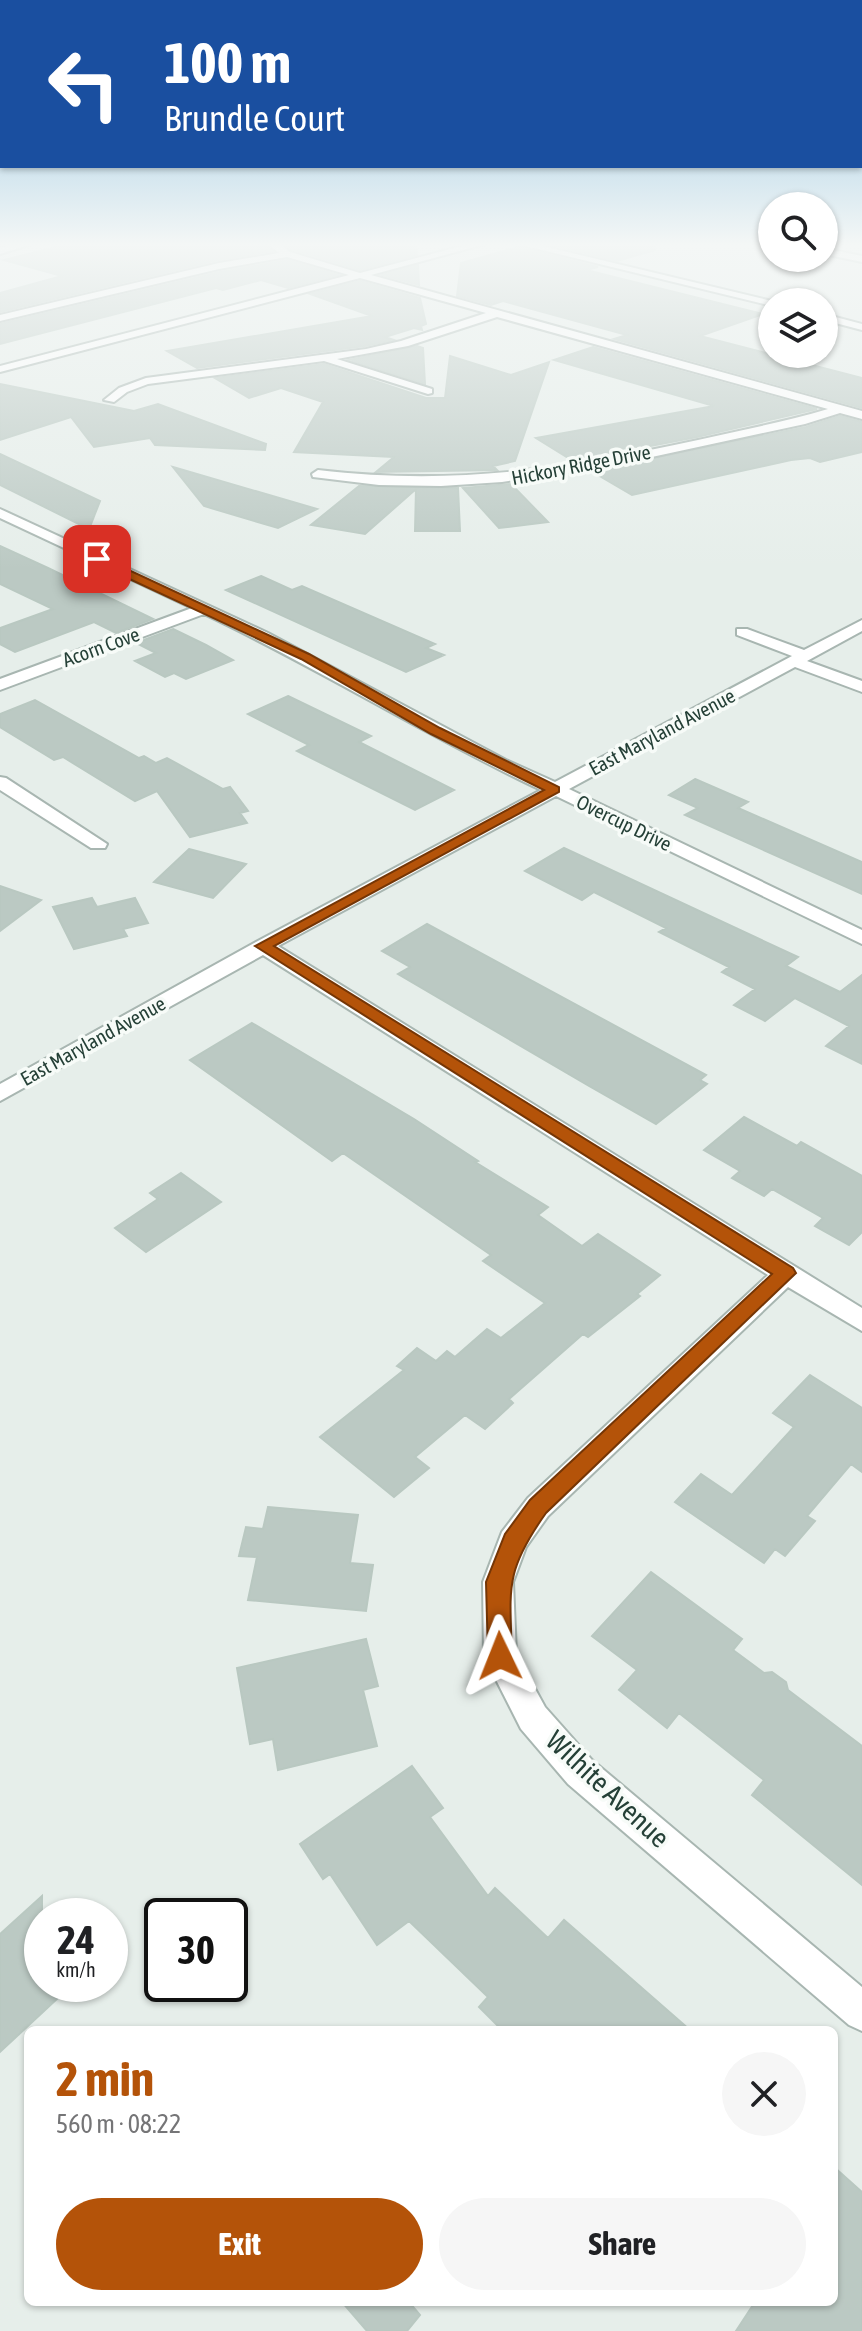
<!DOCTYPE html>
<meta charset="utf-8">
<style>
:root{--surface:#fff;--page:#f6f6f6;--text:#202124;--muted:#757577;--accent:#b45309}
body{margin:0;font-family:"Asap Condensed",sans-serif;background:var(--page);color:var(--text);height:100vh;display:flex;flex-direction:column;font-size:30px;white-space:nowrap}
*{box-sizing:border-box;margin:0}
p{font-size:26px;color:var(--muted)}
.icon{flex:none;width:44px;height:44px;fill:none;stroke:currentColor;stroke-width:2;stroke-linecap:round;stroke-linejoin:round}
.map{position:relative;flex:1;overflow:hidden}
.side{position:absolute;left:24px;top:2026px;width:814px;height:280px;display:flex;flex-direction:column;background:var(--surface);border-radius:12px;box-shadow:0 2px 6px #0004}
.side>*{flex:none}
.guide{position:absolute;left:0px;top:0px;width:862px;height:168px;box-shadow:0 2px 6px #0004;background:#1a4fa0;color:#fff;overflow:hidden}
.buttons{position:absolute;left:758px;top:192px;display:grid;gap:16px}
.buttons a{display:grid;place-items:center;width:80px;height:80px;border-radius:50%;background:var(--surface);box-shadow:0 2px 6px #0004;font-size:40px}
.speed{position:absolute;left:24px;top:1898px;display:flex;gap:16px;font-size:40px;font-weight:700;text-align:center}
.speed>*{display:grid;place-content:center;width:104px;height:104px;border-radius:50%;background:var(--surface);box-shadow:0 2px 6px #0004;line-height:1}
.speed small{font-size:20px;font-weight:400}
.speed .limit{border:4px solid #111;border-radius:12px;background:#fff;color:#111}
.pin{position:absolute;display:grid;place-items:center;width:68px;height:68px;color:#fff;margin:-34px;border-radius:16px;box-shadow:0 4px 12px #0006}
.me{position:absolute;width:88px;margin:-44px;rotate:358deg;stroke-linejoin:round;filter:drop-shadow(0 0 6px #0008)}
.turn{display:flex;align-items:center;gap:28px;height:168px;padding:0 32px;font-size:36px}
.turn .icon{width:104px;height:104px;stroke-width:2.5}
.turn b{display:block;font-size:56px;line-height:68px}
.round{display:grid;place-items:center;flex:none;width:84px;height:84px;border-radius:42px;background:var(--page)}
.overview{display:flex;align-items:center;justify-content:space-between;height:136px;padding:0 32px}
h1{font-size:48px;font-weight:700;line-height:60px;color:var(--accent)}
.primary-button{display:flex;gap:16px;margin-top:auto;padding:16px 32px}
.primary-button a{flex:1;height:92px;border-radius:48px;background:var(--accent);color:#fff;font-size:32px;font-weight:700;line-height:92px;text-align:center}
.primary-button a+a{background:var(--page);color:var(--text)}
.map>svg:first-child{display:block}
</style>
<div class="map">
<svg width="862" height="2331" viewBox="0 0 862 2331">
<rect width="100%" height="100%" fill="#e6eeea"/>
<!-- building -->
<path fill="#bbc9c3" stroke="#b9c8c1" stroke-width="2" d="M75,242H263L272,251L218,260L0,312V293L62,276L4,260Z
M282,242H416L417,255L360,270L291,249Z
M541,242H654L655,250L617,261Z
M518,247L598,267L586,270L763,314L700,336L862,378V408L614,339L627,335L503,301L491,305L457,296L461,263Z
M287,260L338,275L288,288L261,280L223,290L216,288L0,344V324L220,272Z
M418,265L419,285L382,275Z
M360,281L420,298L426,324L421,326L422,330L414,328L385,337L394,340L365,346L197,368L167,351L372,316L310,294Z
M417,346L423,348L425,384L349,360Z
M593,347L817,409L697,437L573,461L536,438L714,406L554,360Z
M450,356L511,375L549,362L515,461L493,466L497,470L376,472L394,457L294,452L323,402L281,388L249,398L215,378L324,364L426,398H445Z
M0,384L134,411L158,404L266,444L265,450L155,445L150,438L94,447L71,417L0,440Z
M840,416L862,422V452L820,462L810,458L791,460L632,495L591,471L806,427Z
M0,454L100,501L89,529L0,485Z
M173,467L317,509L278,528L204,506Z
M511,484L548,522L499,528L463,488Z
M359,486L458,488L460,531H415L416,489L365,534L311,525Z
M0,546L48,568L153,619L116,633L94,622L15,652L0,644V628L53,609L0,584Z
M261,576L292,590L302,586L435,644L426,648L444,655L406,672L226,590Z
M173,629L206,645L233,660L186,679L174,673L165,677L135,661L156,653L136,643Z
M288,696L371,736L359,742L454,790L415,810L297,751L309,745L248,714Z
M35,700L139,758L144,756L156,763L167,758L223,789L230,787L248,811L240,813L247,823L190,837L157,791L135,801L63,757L54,760L0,727V714Z
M695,779L748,802L738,808L862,862V894L685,815L698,808L669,795Z
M564,848L798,957L786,966L840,992L862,975V1064L826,1046L849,1026L795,998L765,1021L734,1005L755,989L722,972L729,967L659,932L666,928L594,892L582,900L525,871Z
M189,849L246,864L213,898L154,882Z
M0,886L41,900L0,931Z
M92,898L97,907L135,898L148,923L123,929L127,936L74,949L53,907Z
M427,924L706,1075L700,1080L707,1084L656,1124L589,1086L398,974L410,967L382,951Z
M252,1023L414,1119L478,1161L475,1162L548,1207L538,1215L582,1246L598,1234L660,1275L637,1294L640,1296L588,1337L583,1334L509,1399L513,1403L485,1429L465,1415L415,1457L429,1468L394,1497L320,1437L404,1370L397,1366L417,1348L436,1361L447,1351L455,1357L487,1329L501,1338L545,1303L483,1261L491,1255L391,1186L343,1153L332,1161L190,1060Z
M744,1117L797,1146L801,1142L862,1176V1232L849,1245L815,1226L823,1218L772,1189L764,1196L732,1178L740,1171L704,1150Z
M181,1173L221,1202L146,1252L115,1228L158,1199L150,1193Z
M810,1375L862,1408V1472L851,1464L807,1516L815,1521L785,1556L775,1549L764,1563L675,1502L701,1474L732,1495L794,1427L773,1413Z
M268,1507L358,1515L350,1563L373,1565L366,1611L248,1600L257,1557L239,1556L246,1527L263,1529Z
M651,1572L742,1639L733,1650L764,1673L772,1672L786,1682L788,1690L862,1746V1885L752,1795L764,1780L679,1713L667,1728L619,1690L637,1670L592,1636Z
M366,1639L378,1686L363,1690L377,1746L278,1770L273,1739L250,1744L237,1668Z
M412,1766L443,1808L430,1817L488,1896L495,1888L548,1938L564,1920L690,2030H502L479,2007L488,1997L409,1921L377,1945L330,1874L323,1879L300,1844Z
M42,1896V1984H73L0,2052V1934Z
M834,2167L862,2192V2331H736L755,2302H834Z
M342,2302H409L420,2315L407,2331H367Z"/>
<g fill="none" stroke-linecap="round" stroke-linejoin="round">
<!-- minor casing -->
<g stroke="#a8b6b1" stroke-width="4">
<path id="minor" d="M22,242H38L0,254V248Z
M266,242H277L290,252L360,273L477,242H493L371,275L862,411V419L840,413L805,424L624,463L502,482L441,486L379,485L313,477L312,474L318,470C454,486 565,469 698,440C741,430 785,422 828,409L497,317L408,346L337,359L432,389V393L428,394L324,361L148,384L127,392L114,402L104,400L119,388L146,378L366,349L401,341L486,313L360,278L0,372V366L349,275L287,257L219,269L0,321V315L219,263L279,253Z
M509,242H526L776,302H772V306Z
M824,248L862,256V262L824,254Z
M824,314L862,324V330L824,320Z
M0,509L268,633L506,760L555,782L792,656L737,635V629H747L804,650L862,620V631L807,661L862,681V692L795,667L569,789L862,930V944L556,796L278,946L862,1308V1331L788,1287L548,1516L526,1547L513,1582L516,1654L545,1707L592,1760L862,1987V2031L849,2025L568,1784L521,1729L484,1656L483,1582L502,1532L528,1498L768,1275L263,955L0,1101V1084L256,942L541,790C426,736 319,668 204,614L0,690V679L192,608L0,518Z
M0,777L6,778L107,844L105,848H91L0,790Z"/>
</g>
<!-- minor -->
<use href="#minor" fill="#fff" fill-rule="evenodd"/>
</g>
<!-- sky -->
<linearGradient id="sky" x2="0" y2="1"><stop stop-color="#85bdde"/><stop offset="0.43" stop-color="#f4f7f6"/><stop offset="1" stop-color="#f4f7f6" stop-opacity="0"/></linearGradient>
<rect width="862" height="569" fill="url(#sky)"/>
<!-- route -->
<path fill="#b45309" stroke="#753606" stroke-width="2" d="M93,557H101L309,654L440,728L559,787V792L274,946L793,1268L796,1273L546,1513C504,1572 510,1588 512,1656L509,1664L500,1667L492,1664L488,1656L486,1582L505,1534L530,1500L772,1274L255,946L544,790L431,734L301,659L93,562Z"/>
<g text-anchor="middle" stroke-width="7" stroke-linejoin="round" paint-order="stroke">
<!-- far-street labels -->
<g font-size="20" fill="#254037" stroke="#f7fbf8">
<text transform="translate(581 465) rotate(-11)" y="7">Hickory Ridge Drive</text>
<text transform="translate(101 647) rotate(-20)" y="7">Acorn Cove</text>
<text transform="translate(662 732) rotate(-28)" y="7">East Maryland Avenue</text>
<text transform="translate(624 823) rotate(26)" y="7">Overcup Drive</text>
<text transform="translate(93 1041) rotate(-29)" y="7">East Maryland Avenue</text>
</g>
<!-- near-street labels -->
<g font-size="28" fill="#254037" stroke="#f7fbf8">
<text transform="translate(608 1789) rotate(43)" y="10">Wilhite Avenue</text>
</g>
</g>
</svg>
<div class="buttons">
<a><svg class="icon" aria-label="search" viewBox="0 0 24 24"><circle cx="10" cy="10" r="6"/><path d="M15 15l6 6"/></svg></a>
<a><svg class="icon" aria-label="layers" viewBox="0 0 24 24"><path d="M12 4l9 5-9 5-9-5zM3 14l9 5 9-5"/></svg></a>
</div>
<div class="speed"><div>24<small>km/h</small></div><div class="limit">30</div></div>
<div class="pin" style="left:97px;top:559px;background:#d93025"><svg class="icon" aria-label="arrive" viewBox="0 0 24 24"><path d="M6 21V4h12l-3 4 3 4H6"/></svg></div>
<svg class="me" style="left:500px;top:1656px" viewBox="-20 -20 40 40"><path d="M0-17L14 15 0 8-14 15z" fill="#b45309" stroke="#fff" stroke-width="4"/></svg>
<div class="guide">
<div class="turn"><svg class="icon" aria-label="left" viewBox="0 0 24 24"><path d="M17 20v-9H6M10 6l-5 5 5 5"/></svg><div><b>100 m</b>Brundle Court</div></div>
</div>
<section class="side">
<div class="overview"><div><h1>2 min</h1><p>560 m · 08:22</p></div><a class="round"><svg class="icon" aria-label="close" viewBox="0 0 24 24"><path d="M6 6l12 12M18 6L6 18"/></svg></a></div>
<div class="primary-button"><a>Exit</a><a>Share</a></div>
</section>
</div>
